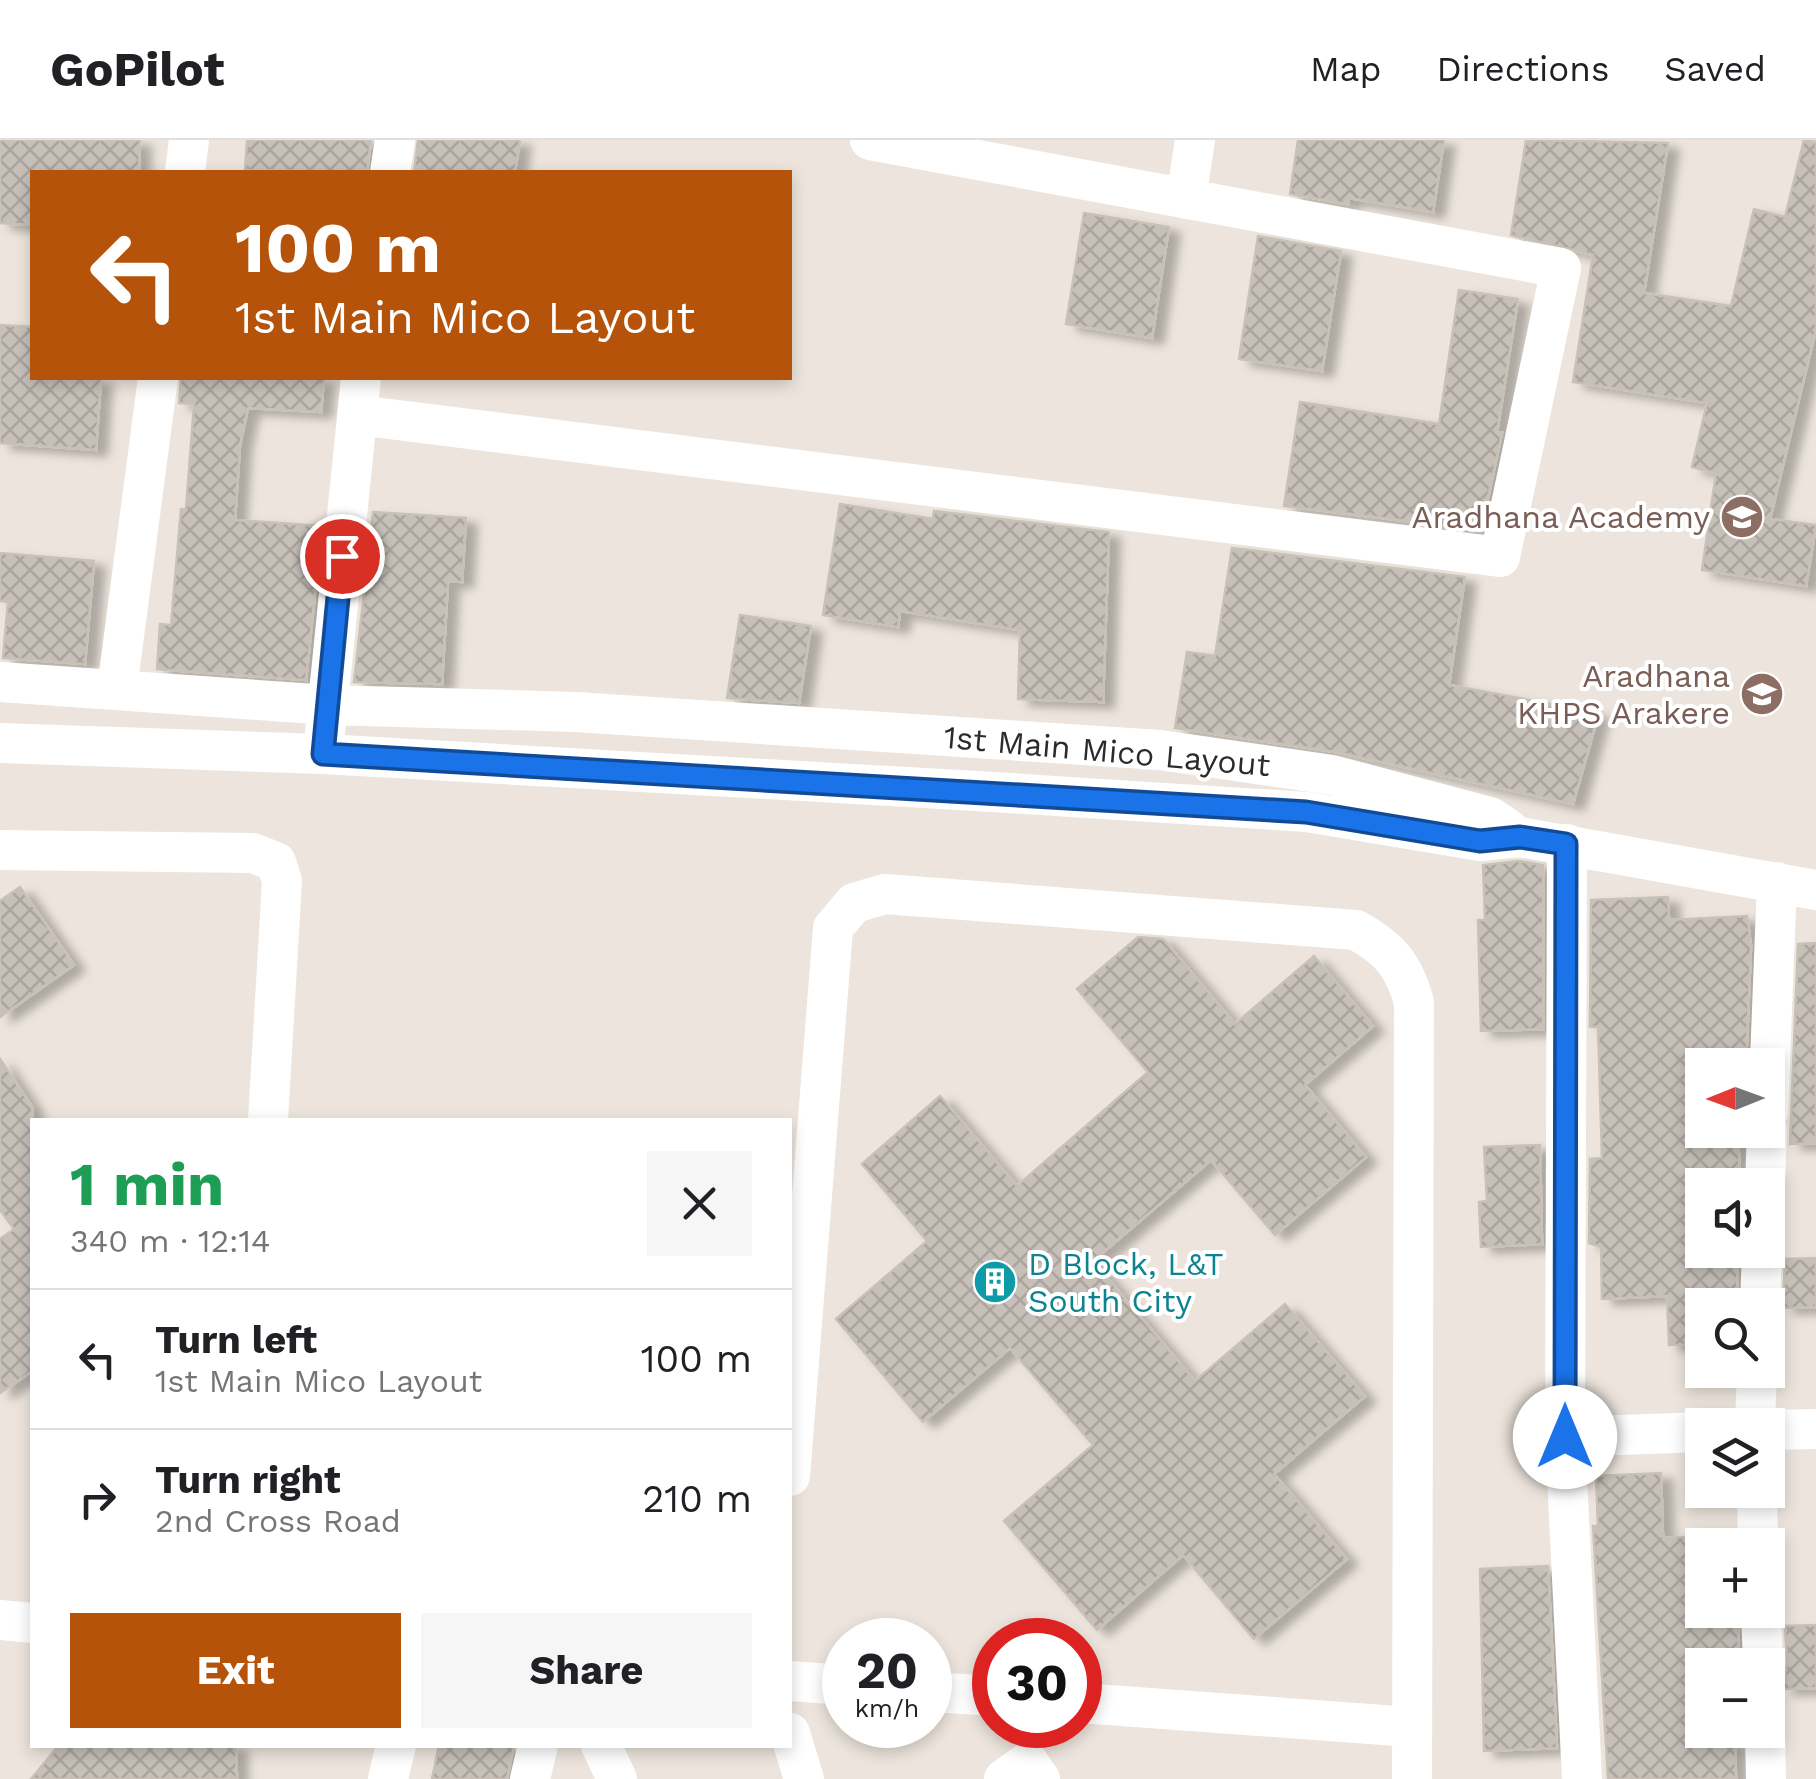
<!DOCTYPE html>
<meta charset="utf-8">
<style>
:root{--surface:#fff;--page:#f6f6f6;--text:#202124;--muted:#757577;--line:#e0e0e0;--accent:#b45309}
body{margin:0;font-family:"Work Sans",sans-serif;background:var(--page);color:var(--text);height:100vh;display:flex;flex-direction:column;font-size:38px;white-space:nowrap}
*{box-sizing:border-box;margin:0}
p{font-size:32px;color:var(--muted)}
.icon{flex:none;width:55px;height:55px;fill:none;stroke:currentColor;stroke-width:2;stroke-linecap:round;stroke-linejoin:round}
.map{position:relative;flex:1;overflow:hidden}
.side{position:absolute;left:30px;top:978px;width:762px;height:630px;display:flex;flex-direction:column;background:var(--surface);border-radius:0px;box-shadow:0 5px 15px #0003}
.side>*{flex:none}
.guide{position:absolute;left:30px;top:30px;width:762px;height:210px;border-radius:0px;box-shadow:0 5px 15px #0003;background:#b45309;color:#fff;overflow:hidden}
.needle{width:65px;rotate:269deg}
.buttons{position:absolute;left:1685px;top:908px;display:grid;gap:20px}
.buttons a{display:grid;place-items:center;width:100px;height:100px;border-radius:0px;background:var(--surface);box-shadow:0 5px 15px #0003;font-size:50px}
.speed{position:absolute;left:822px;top:1478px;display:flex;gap:20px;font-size:50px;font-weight:700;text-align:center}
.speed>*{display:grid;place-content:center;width:130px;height:130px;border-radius:50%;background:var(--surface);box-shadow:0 5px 15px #0003;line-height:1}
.speed small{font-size:25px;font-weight:400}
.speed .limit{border:15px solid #d22;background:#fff;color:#111}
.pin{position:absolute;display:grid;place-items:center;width:85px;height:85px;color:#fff;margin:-42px;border:5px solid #fff;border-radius:50%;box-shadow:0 2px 10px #0007}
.me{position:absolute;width:110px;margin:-55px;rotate:0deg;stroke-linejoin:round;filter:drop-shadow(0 0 8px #0008)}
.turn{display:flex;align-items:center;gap:35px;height:210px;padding:0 40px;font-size:45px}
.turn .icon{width:130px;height:130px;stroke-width:2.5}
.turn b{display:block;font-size:70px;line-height:85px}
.round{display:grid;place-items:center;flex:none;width:105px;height:105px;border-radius:0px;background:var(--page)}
.overview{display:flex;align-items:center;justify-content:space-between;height:170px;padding:0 40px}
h1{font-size:60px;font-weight:700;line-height:75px;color:#1e9e55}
.button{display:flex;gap:20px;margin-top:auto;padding:20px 40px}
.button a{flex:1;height:115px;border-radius:0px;background:var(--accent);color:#fff;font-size:40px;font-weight:700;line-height:115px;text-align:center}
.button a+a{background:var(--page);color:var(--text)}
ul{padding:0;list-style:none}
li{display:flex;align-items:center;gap:30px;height:140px;padding:0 40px;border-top:2px solid var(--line)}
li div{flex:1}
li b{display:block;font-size:38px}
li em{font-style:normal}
header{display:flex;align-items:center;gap:60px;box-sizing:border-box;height:140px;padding:0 50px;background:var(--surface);border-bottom:2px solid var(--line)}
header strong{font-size:48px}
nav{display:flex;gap:55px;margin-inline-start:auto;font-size:35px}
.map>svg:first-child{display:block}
</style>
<header>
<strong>GoPilot</strong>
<nav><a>Map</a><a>Directions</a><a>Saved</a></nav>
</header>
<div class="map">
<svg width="1816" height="1639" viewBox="0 0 1816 1639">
<defs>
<pattern id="building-cross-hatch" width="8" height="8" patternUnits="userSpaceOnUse" patternTransform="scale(2.5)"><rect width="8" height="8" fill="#c6c0b9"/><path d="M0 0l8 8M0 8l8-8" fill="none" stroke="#aaa59f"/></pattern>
<filter id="shadow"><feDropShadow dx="11" dy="6" stdDeviation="5" flood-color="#0004"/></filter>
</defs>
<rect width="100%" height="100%" fill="#ede5dd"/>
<!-- building -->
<path fill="url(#building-cross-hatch)" stroke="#c9c1b7" stroke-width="2.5" filter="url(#shadow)" d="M0,0H140L139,32H32V85L0,83Z
M247,0H371L367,32L245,30Z
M418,0H520L515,32H414Z
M1298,0H1444L1433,72L1349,58L1348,64L1290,54Z
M1526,0L1668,3L1644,153L1731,166L1754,69L1785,77L1804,0L1816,2V189L1770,379L1816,385L1806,446L1702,430L1716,333L1692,327L1707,263L1573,242L1593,115L1511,95Z
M1084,73L1169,87L1152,198L1066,184Z
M1258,96L1341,111L1322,231L1239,219Z
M1459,150L1518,159L1497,293H1502L1481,390L1284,366L1300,262L1439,284Z
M0,185L32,187V238H101L96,310L0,303Z
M181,238H324L321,272L248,268L240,305L235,380L322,386L306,540L157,529L160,484L171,485L181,369H186L194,264L179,263Z
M840,364L933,379L934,371L1109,392L1103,562L1018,559L1020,490L900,471L898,487L823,475Z
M373,372L466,378L462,442L448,441L442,544L354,542Z
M1232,408L1465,437L1449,545L1599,573L1573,664L1336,612L1175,588L1187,512L1215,516Z
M0,413L94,421L85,524L3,518L8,462L0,461Z
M740,475L811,486L799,563L727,558Z
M1519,721L1543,725V889L1481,891L1478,780H1485L1483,725Z
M20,747L74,825L0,877V761Z
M1668,757L1669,780L1747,776L1751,806L1746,925H1702V990H1738L1740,1045H1702V1110H1738L1737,1151L1702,1152V1204L1669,1205L1667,1156L1602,1159L1601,1107L1589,1103L1590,1019L1602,1018L1598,887H1590L1591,760Z
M1138,797L1163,799L1235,884L1314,816L1373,886L1305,945L1366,1017L1275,1095L1211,1020L1093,1121L1195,1241L1285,1164L1365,1256L1274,1334L1347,1419L1254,1499L1183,1415L1097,1490L1004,1381L1093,1305L1010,1208L923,1282L836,1179L927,1101L862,1024L940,956L1017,1046L1148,932L1077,849Z
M1816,803V1003L1790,1004L1798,804Z
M0,919L32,967V1231L0,1253V1099L14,1089L0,1070Z
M1540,1005L1542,1104L1481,1107L1479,1062L1487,1061L1484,1007Z
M1816,1118V1167L1783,1168L1785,1119Z
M1661,1333L1663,1398L1702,1396V1482L1738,1480L1739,1525H1702V1602L1735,1600L1736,1639H1608L1593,1386H1598L1596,1336Z
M1548,1426L1557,1608L1484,1611L1480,1429Z
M1816,1485V1548L1782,1549L1787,1524L1785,1486Z
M59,1605H236L237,1639H31Z
M439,1605H514L507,1639H432Z"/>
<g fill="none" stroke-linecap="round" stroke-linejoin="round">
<!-- minor -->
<path stroke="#fff" stroke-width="40" d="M185,32L189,0
M390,32L395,0
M1186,59L1195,0
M357,275L1500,417L1561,128L870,0
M0,542L329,565L576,572L1160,610L1332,635L1490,677L1508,689
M117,549L158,238
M325,592L361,238
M0,603L323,614L977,651L1307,672L1480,701L1520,697L1816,750
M1567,704L1565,1297L1582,1639
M0,710L253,713L276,722L282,741L268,980
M1768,972L1777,742
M1765,1045L1767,990
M1760,1165L1762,1110
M1755,1285L1757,1230
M1768,1290L1816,1289
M1565,1297L1702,1292
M790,1336L833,788L854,763L885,754L1356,790C1390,809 1403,824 1414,862L1412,1639
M1757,1350L1758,1405
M1761,1470L1763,1525
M0,1480L32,1483
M790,1541L845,1545
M930,1552L995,1556
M1080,1563L1411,1587
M1765,1590L1766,1639
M790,1593L804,1639
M601,1605L617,1639
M388,1639L396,1605
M530,1639L538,1605
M1004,1639L1028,1622L1040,1639"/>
</g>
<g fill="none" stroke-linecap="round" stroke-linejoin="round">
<!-- route casing -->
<g stroke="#114b97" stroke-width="25">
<path id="route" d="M342,416L323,614L1306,672L1480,701L1520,697L1566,704L1565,1297"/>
</g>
<!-- route -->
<use href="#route" stroke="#1a73e8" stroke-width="18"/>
</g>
<!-- icons -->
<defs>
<g id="school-disc" transform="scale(2.25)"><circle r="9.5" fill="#8d6e63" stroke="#fff"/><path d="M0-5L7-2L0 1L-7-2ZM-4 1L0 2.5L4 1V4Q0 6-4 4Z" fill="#fff"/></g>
<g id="building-disc" transform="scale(2.25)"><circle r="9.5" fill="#0f9aa8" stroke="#fff"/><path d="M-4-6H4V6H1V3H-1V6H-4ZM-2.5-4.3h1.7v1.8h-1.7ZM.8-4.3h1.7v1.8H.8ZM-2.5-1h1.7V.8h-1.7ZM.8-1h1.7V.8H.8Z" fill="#fff"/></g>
</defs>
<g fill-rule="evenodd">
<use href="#school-disc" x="1742" y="377"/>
<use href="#school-disc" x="1762" y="554"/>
<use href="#building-disc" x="995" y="1142"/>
</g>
<g text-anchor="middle" stroke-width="8" stroke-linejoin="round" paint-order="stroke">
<!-- education labels -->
<g font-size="32" fill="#785e54" stroke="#fff" text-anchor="end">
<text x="1710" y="388">Aradhana Academy</text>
<text x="1730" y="547">Aradhana<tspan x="1730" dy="37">KHPS Arakere</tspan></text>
</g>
<!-- street labels -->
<g font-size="32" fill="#2b2b2b" stroke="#fff">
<text transform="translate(1107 611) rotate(5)" y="11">1st Main Mico Layout</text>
</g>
<!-- culture labels -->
<g font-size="32" fill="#0d838f" stroke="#fff" text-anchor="start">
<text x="1028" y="1135">D Block, L&amp;T<tspan x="1028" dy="37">South City</tspan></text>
</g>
</g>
</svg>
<div class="buttons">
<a><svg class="needle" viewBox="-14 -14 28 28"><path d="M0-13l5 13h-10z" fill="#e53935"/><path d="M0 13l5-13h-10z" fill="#757577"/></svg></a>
<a><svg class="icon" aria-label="sound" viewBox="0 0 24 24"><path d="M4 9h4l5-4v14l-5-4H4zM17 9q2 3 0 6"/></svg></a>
<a><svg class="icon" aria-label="search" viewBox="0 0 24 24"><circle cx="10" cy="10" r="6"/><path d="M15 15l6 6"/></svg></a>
<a><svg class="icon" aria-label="layers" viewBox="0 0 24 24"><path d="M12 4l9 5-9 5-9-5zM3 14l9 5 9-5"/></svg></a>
<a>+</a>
<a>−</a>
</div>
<div class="speed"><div>20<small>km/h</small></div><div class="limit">30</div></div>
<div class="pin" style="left:342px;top:416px;background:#d93025"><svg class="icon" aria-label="arrive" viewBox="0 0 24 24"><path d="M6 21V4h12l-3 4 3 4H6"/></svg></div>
<svg class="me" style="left:1565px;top:1297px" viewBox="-20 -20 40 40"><circle r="19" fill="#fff"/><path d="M0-13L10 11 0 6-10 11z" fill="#1a73e8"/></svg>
<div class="guide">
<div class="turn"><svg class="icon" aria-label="left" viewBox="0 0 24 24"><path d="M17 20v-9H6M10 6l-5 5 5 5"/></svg><div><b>100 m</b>1st Main Mico Layout</div></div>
</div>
<section class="side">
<div class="overview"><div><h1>1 min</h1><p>340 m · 12:14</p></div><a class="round"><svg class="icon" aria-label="close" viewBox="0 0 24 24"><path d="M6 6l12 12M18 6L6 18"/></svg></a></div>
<ul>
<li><svg class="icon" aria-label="left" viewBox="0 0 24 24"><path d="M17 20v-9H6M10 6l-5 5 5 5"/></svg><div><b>Turn left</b><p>1st Main Mico Layout</p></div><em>100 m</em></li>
<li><svg class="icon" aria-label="right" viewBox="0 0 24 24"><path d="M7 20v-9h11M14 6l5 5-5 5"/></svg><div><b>Turn right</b><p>2nd Cross Road</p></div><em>210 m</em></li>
</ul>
<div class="button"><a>Exit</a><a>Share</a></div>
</section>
</div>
